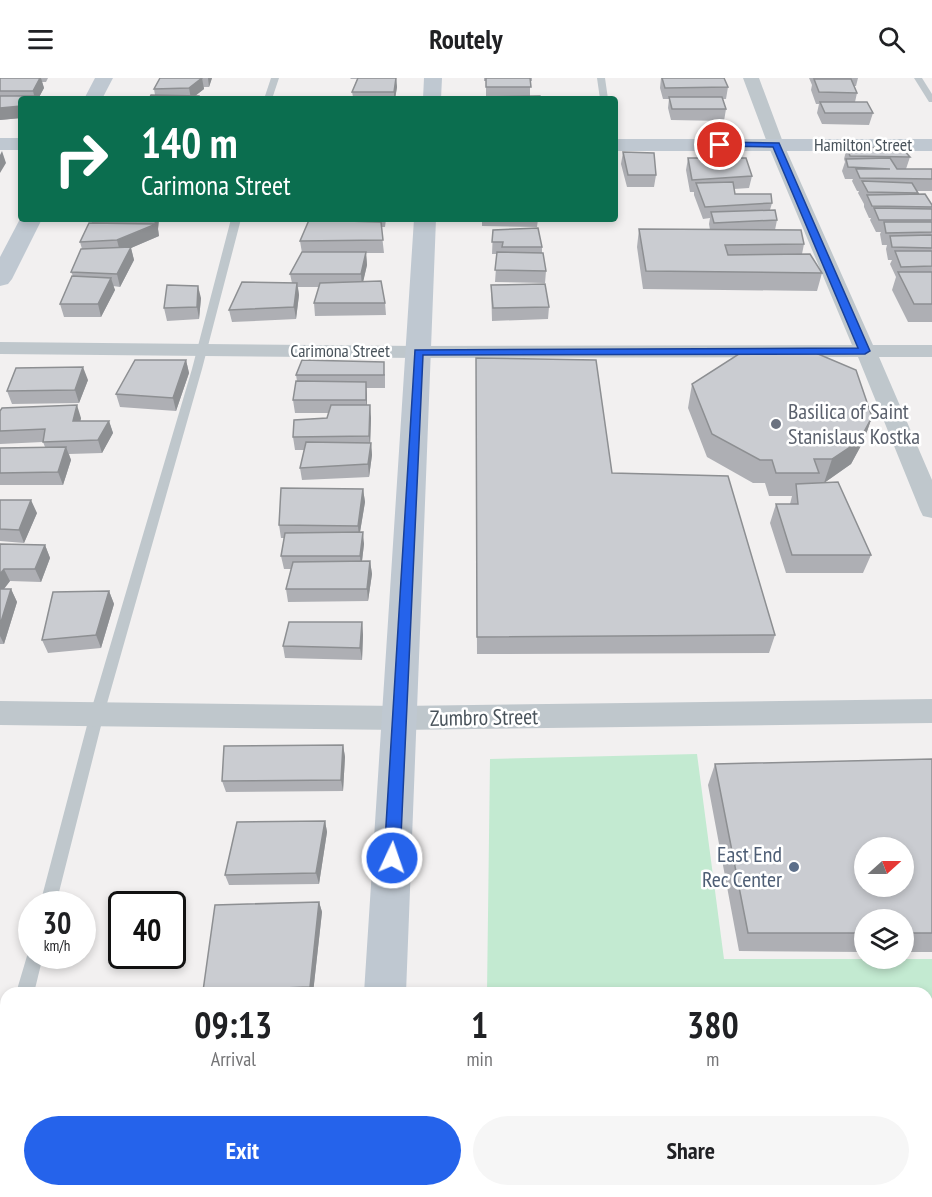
<!DOCTYPE html>
<style>
:root{--surface:#fff;--page:#f6f6f6;--text:#202124;--muted:#757577;--accent:#2563eb}
body{margin:0;font-family:"PT Sans Narrow",sans-serif;background:var(--page);color:var(--text);height:100vh;display:flex;flex-direction:column;font-size:22px;white-space:nowrap}
*{box-sizing:border-box;margin:0}
p{font-size:20px;color:var(--muted)}
.icon{flex:none;width:33px;height:33px;fill:none;stroke:currentColor;stroke-width:2;stroke-linecap:round;stroke-linejoin:round}
.map{position:relative;flex:1;overflow:hidden}
.drawer{position:absolute;left:0px;top:909px;width:933px;height:210px;display:flex;flex-direction:column;background:var(--surface);border-radius:18px 18px 0 0;box-shadow:0 3px 9px #0003}
.drawer>*{flex:none}
.hud{position:absolute;left:18px;top:18px;width:600px;height:126px;border-radius:6px;box-shadow:0 3px 9px #0003;background:#0b6e4f;color:#fff;overflow:hidden}
.needle{width:39px;rotate:69deg}
.tools{position:absolute;left:854px;top:759px;display:grid;gap:12px}
.tools a{display:grid;place-items:center;width:60px;height:60px;border-radius:50%;background:var(--surface);box-shadow:0 3px 9px #0003;font-size:30px}
.speed{position:absolute;left:18px;top:813px;display:flex;gap:12px;font-size:30px;font-weight:700;text-align:center}
.speed>*{display:grid;place-content:center;width:78px;height:78px;border-radius:50%;background:var(--surface);box-shadow:0 3px 9px #0003;line-height:1}
.speed small{font-size:15px;font-weight:400}
.speed .limit{border:3px solid #111;border-radius:9px;background:#fff;color:#111}
.pin{position:absolute;display:grid;place-items:center;width:51px;height:51px;color:#fff;margin:-26px;border:3px solid #fff;border-radius:50%;box-shadow:0 2px 6px #0007}
.me{position:absolute;width:66px;margin:-33px;rotate:3deg;stroke-linejoin:round;filter:drop-shadow(0 0 4px #0008)}
.turn{display:flex;align-items:center;gap:21px;height:126px;padding:0 24px;font-size:27px}
.turn .icon{width:78px;height:78px;stroke-width:2.5}
.turn b{display:block;font-size:42px;line-height:51px}
.eta{display:flex;justify-content:space-evenly;align-items:center;height:102px;text-align:center}
.eta b{font-size:36px;font-weight:800;line-height:42px}
.primary-button{display:flex;gap:12px;margin-top:auto;padding:12px 24px}
.primary-button a{flex:1;height:69px;border-radius:36px;background:var(--accent);color:#fff;font-size:24px;font-weight:800;line-height:69px;text-align:center}
.primary-button a+a{background:var(--page);color:var(--text)}
header{display:flex;justify-content:space-between;align-items:center;height:78px;padding:0 24px;background:var(--surface);font-size:27px;font-weight:800}
.map>svg:first-child{display:block}
</style>
<header><svg class="icon" aria-label="menu" viewBox="0 0 24 24"><path d="M4 6h16M4 12h16M4 18h16"/></svg>Routely<svg class="icon" aria-label="search" viewBox="0 0 24 24"><circle cx="10" cy="10" r="6"/><path d="M15 15l6 6"/></svg></header>
<div class="map">
<svg width="932" height="1119" viewBox="0 0 932 1119">
<rect width="100%" height="100%" fill="#f2f0f0"/>
<!-- green -->
<path fill="#c3ead1" d="M697,676L724,881H932V1119H485V1113H927V915H487L490,681Z"/>
<g fill="none" stroke-linecap="round" stroke-linejoin="round">
<!-- lane -->
<path fill="#bfc7cc" fill-rule="evenodd" d="M271,0H279L272,21H264Z
M597,0H605L608,21H600Z
M914,0H922L932,16V24H929Z
M231,141H241L202,291L104,636L56,826H40L90,636L192,291Z
M32,871V878H43L34,915H16L27,878Z
M6,979V1019L0,1021V981Z"/>
<!-- street -->
<path fill="#bfc7cc" fill-rule="evenodd" d="M743,0H759L784,67L873,267H932V279H879L932,402V440L923,438L920,432L858,279L418,280L0,276V264L418,268L852,267L768,67Z
M932,621V645L399,652L0,647V623L399,628Z"/>
<!-- secondary -->
<path fill="#bfc8d1" fill-rule="evenodd" d="M95,0H113L102,21H84Z
M424,0H442L441,21H423Z
M0,60H21V72H0Z
M615,61H932V73H615Z
M21,139L42,141L12,201L8,206L0,208V179Z
M414,141H436L406,915H364Z
M352,1113H400L399,1119H351Z"/>
</g>
<!-- wall -->
<path fill="#aeafb4" d="M0,0H48L46,4H42L44,10L38,21H21V40L0,42Z
M160,0H212L209,9H204V11L195,18L155,17L154,11Z
M350,0H396L397,9L395,21H337L353,19L352,14L357,1H351Z
M484,0H532V3H530V18L486,19V3H484Z
M661,0H724L728,9L726,21H723L726,31L724,43L671,42L668,30L669,21H663L660,10Z
M809,0H858L856,8H854L857,15L855,24L873,35L869,47L822,46L817,35L819,26H816L811,12L812,7Z
M847,69L910,79L906,91H932V113H917L918,115L917,116L932,127V244H908L892,212L896,199L890,186L892,182H888L886,171L887,167H882L880,156L881,154H876L870,142L871,140H869L864,129V126L858,115L859,113H857L852,103L853,101H845L842,93L845,84L844,81Z
M623,74L656,97L654,109H627L621,86Z
M688,80L752,98L749,110L734,111L735,116L772,125L770,132L777,142L775,152L804,166L802,176L822,195L817,213L643,211L637,169L639,151L710,152L709,146L710,140L703,141L694,117V114H690L686,92Z
M93,141H159L158,151L159,158L131,170L134,182L120,209L113,208L115,212L101,239H64L60,226L73,198L71,194L82,171L80,164L92,145L91,143Z
M334,141H386L385,149H381L384,175H366L367,187L363,203L385,225L386,237L315,238L314,225L319,209H298L299,217L296,241L232,244L229,232L292,205L290,196L302,175L300,163L334,143Z
M482,141H538L537,149L482,148Z
M493,152L542,169V175L546,193L545,205L495,204L497,176H492Z
M491,207L549,229L548,241L492,243Z
M201,220L199,241L167,243L164,230Z
M476,280L612,395L775,557L769,575L477,576Z
M186,282L189,295L176,333L120,329L116,316Z
M385,296V310H366L367,327L371,340L370,365H371L372,377L369,399L302,402L300,390L304,372H295L293,359L327,340L329,335H295L293,322L297,303L296,297Z
M88,302L79,325L12,326L7,313Z
M692,306L872,339L864,362L851,386L824,405L871,477L863,495H786L770,445L776,426H790L792,418H769L765,405H753L707,379L688,330Z
M0,333L81,340L80,343H109L113,355L102,375L69,376L71,382L63,407H0V370L45,369L43,364L0,366Z
M363,411L365,424L360,454L364,466L362,483H370L372,496L368,523L288,524L286,511L291,491H284L281,478L284,460H281L279,447Z
M0,422L37,435L24,465L0,463Z
M0,466L45,467L50,480L41,504L10,503L4,511H11L17,524L4,566H0Z
M109,513L114,526L101,570L48,575L42,562Z
M362,544L363,557L362,582L285,580L283,568Z
M343,667L345,679L343,713L226,714L222,703Z
M932,681V874H903V842H864V874L739,873L708,707L715,686Z
M325,743L327,754L319,806L229,807L225,797Z
M319,824L322,834L313,915H204L203,913Z"/>
<!-- shaded-wall -->
<path fill="#8d8f92" d="M40,0H41L44,10L38,21H35L33,13Z
M202,0L204,11L191,21L189,10Z
M208,0H212L209,9Z
M396,0L397,9L395,21H394V14Z
M21,28V40L0,42V30Z
M2,73L6,85L0,95V77Z
M154,141H159L158,151L159,158L131,170L134,182L120,209L117,196L120,174L117,162L155,147Z
M366,174L367,187L362,209L361,196Z
M111,200L115,212L101,239L98,226Z
M297,205L299,217L296,241L294,229Z
M198,208L201,220L199,241L197,229Z
M186,282L189,295L176,333L173,320Z
M83,289L88,302L79,325L75,312Z
M366,304L367,317V335L366,322Z
M77,327L81,340L78,356L73,343Z
M370,327L371,340L370,371L369,358Z
M872,339L864,362L851,386L824,405L832,381Z
M109,343L113,355L102,375L98,362Z
M371,365L372,377L369,399L368,386Z
M66,369L71,382L63,407L58,394Z
M363,411L365,424L359,460L358,448Z
M31,422L37,435L24,465L19,452Z
M363,454L364,466L361,491L360,478Z
M45,467L50,480L41,504L35,491Z
M370,483L372,496L368,523L367,511Z
M4,491L10,503L0,516V496Z
M11,511L17,524L4,566L0,558V547Z
M109,513L114,526L101,570L96,557Z
M362,544L363,557L362,582L360,570Z
M343,667L345,679L343,713L341,702Z
M325,743L327,754L319,806L316,795Z
M319,824L322,834L313,915H312L310,909Z
M301,1113H305L304,1119H301Z"/>
<!-- building -->
<path fill="#caccd1" stroke="#8d8f92" stroke-width="1.5" fill-rule="evenodd" d="M0,0H40L33,13H0Z
M160,0H202L189,10L154,11Z
M358,0H396L394,14H352Z
M486,0H530L531,9H486Z
M662,0H724L728,9L665,10Z
M814,1H851L857,15L819,14Z
M151,17L199,18V21H149Z
M0,18H33L30,21H21V28L0,30Z
M540,18L541,21H484L483,19Z
M337,19H393V21H337Z
M669,19H722L726,31H672Z
M820,24H867L873,35H825Z
M847,69L902,70L910,79L850,78Z
M623,74L654,75L656,97H628Z
M688,80H746L752,98L692,102Z
M890,80L897,91H932V101L860,100L856,91H890L848,89L846,81Z
M862,103L912,105L918,115L868,114Z
M733,104L735,116H771L772,125L705,129L696,105Z
M925,116L932,127V129L872,128L867,117Z
M874,130L932,131V142H879Z
M775,132L777,142L714,145L711,134Z
M93,141H154V143H91Z
M309,142L381,144L383,162L300,163Z
M884,144H932V154L886,155Z
M89,145L156,146L117,162L80,164Z
M538,150L542,169H502L503,164H492L493,152Z
M639,151L801,152L804,166L725,167L728,177L810,176L822,195L646,193Z
M932,157V170L892,169L890,158Z
M131,169L117,196L71,194L81,171Z
M895,173H932V188L901,189Z
M302,174H366L361,196H290Z
M497,174L543,175L546,193L495,192Z
M898,194H932V226H914Z
M72,198L111,200L98,226H60Z
M381,203L385,225H314L320,205Z
M242,204L297,205L294,229L229,232Z
M545,206L549,229L493,230L491,207Z
M167,207L198,208L197,229L164,230Z
M811,273L856,292L872,339L859,363L832,381H814L819,395H776L772,382H760L712,356L692,306L742,274Z
M476,280L596,282L612,395L728,398L775,557L477,559Z
M135,282H186L173,320L116,316Z
M302,282L384,284V297H296Z
M83,289L75,312L7,313L16,290Z
M296,303L366,304V322H293Z
M77,327L73,343H109L98,362L43,364L45,351L0,353V333L2,330Z
M331,327H370L369,358L293,359L294,342L327,340Z
M306,364L371,365L368,386L300,390Z
M66,369L58,394L0,395V370Z
M838,404L871,477H792L776,426H798L796,406Z
M281,410L363,411L358,448L279,447Z
M0,422H31L19,452L0,451Z
M363,454L360,478H281L285,455Z
M0,466L45,467L35,491H4L0,496Z
M370,483L367,511H286L293,484Z
M0,511H11L0,547Z
M109,513L96,557L42,562L53,514Z
M289,544H362L360,570L283,568Z
M343,667L341,702L222,703L224,668Z
M932,681V855H903V842H864V855H748L715,686ZM864,770H903V808H864Z
M325,743L316,795L225,797L237,744Z
M319,824L310,909L203,913L215,827Z
M186,1113H301V1119H185Z"/>
<!-- route -->
<path fill="#2563eb" stroke="#184099" stroke-width="1.5" d="M720,64L779,65L870,273L865,276L423,277L400,780L398,785L392,787L386,785L384,780L415,272L858,270L773,69L717,68Z"/>
<!-- markers -->
<circle fill="#6b7280" stroke="#fff" stroke-width="2" cx="776" cy="346" r="6"/>
<circle fill="#5c6f8a" stroke="#fff" stroke-width="2" cx="794" cy="789" r="6"/>
<g text-anchor="middle" stroke-width="5" stroke-linejoin="round" paint-order="stroke">
<!-- far-street labels -->
<g font-size="18" fill="#49535b" stroke="#fff">
<text x="863" y="73">Hamilton Street</text>
<text x="340" y="279">Carimona Street</text>
</g>
<!-- worship labels -->
<g font-size="22" fill="#5b616d" stroke="#fff" text-anchor="start">
<text x="788" y="341">Basilica of Saint<tspan x="788" dy="25">Stanislaus Kostka</tspan></text>
</g>
<!-- street labels -->
<g font-size="22" fill="#49535b" stroke="#fff">
<text transform="translate(484 639) rotate(-1)" y="8">Zumbro Street</text>
</g>
<!-- service labels -->
<g font-size="22" fill="#4e5e75" stroke="#fff" text-anchor="end">
<text x="782" y="784">East End<tspan x="782" dy="25">Rec Center</tspan></text>
</g>
</g>
</svg>
<div class="tools">
<a><svg class="needle" viewBox="-14 -14 28 28"><path d="M0-13l5 13h-10z" fill="#e53935"/><path d="M0 13l5-13h-10z" fill="#757577"/></svg></a>
<a><svg class="icon" aria-label="layers" viewBox="0 0 24 24"><path d="M12 4l9 5-9 5-9-5zM3 14l9 5 9-5"/></svg></a>
</div>
<div class="speed"><div>30<small>km/h</small></div><div class="limit">40</div></div>
<div class="pin" style="left:720px;top:67px;background:#d93025"><svg class="icon" aria-label="arrive" viewBox="0 0 24 24"><path d="M6 21V4h12l-3 4 3 4H6"/></svg></div>
<svg class="me" style="left:392px;top:780px" viewBox="-20 -20 40 40"><circle r="17" fill="#2563eb" stroke="#fff" stroke-width="3"/><path d="M0-11L8 9 0 5-8 9z" fill="#fff"/></svg>
<div class="hud">
<div class="turn"><svg class="icon" aria-label="right" viewBox="0 0 24 24"><path d="M7 20v-9h11M14 6l5 5-5 5"/></svg><div><b>140 m</b>Carimona Street</div></div>
</div>
<section class="drawer">
<div class="eta">
<div><b>09:13</b><p>Arrival</p></div>
<div><b>1</b><p>min</p></div>
<div><b>380</b><p>m</p></div>
</div>
<div class="primary-button"><a>Exit</a><a>Share</a></div>
</section>
</div>
